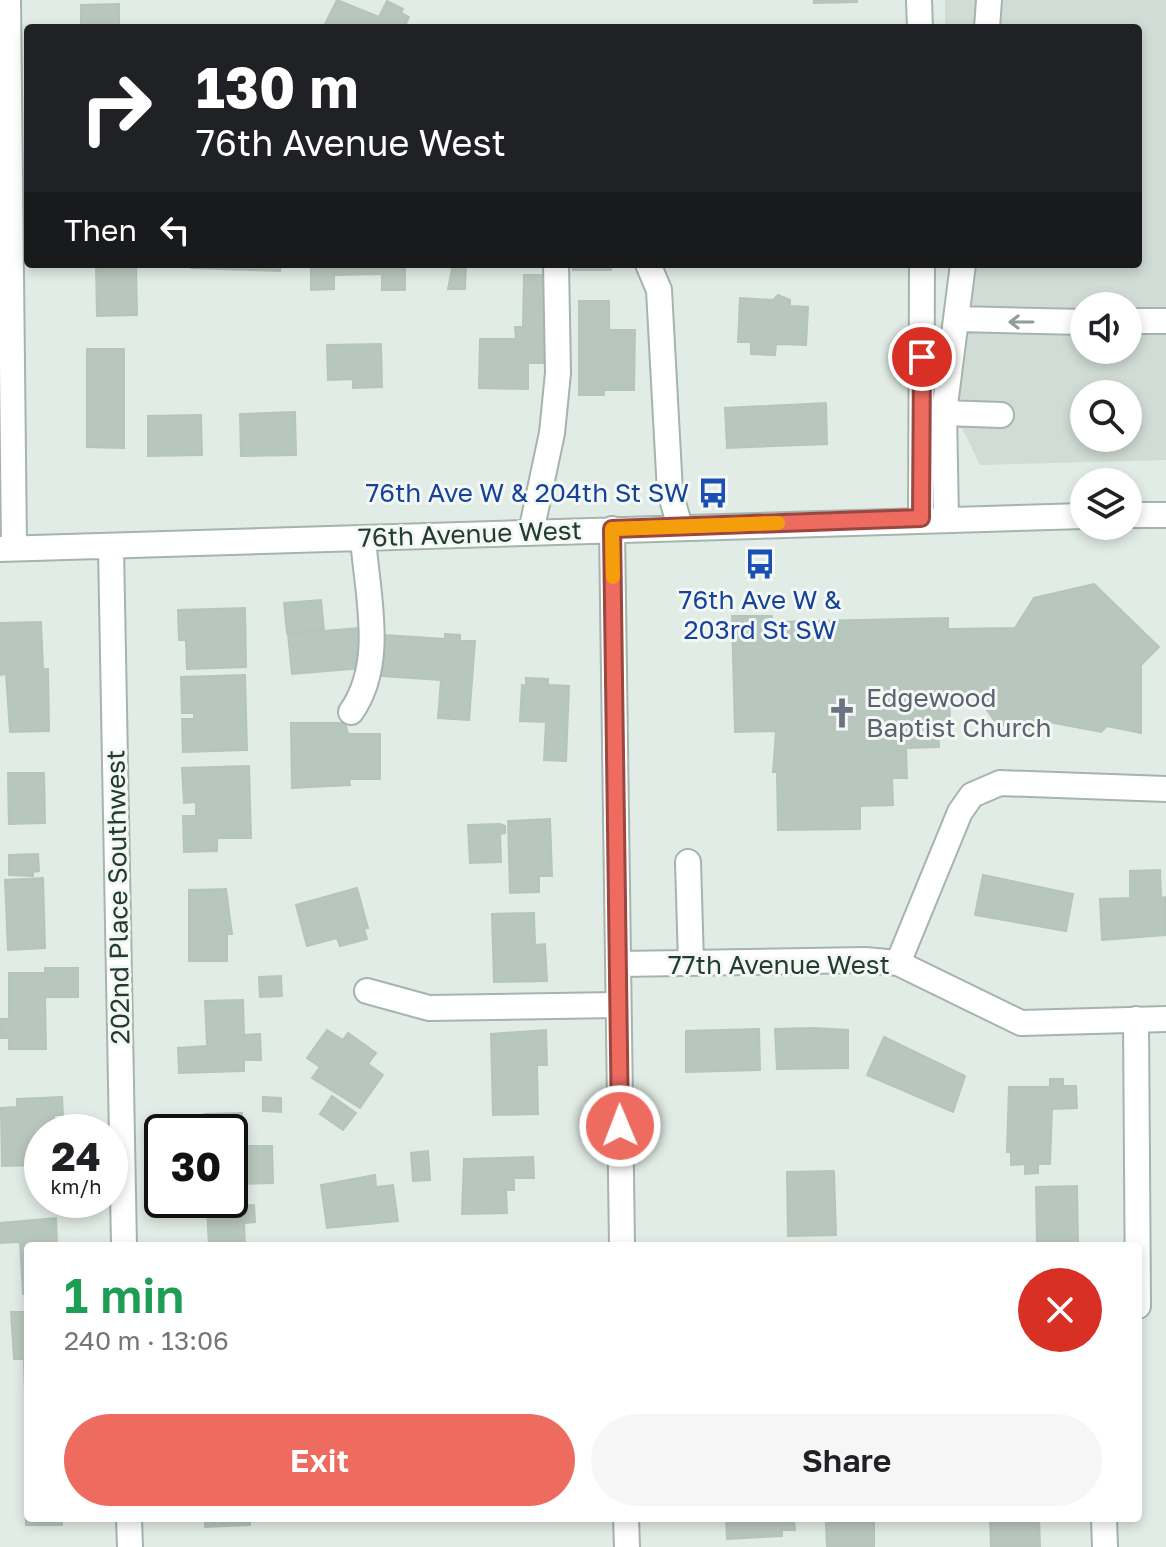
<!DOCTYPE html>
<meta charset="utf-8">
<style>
:root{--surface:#fff;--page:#f6f6f6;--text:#202124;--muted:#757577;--accent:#ee6b5f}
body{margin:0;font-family:"Golos Text",sans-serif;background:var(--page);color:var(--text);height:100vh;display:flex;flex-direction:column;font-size:30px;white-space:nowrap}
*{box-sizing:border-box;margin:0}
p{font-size:26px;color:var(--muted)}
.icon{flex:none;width:44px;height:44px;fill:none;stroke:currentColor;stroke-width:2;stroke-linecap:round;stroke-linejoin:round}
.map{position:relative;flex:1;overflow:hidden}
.drawer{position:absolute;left:24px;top:1242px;width:1118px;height:280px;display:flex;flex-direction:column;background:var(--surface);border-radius:8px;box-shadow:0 4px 12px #0003}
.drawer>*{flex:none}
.banner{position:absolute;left:24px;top:24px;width:1118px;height:244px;border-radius:8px;box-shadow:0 4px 12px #0003;background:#202124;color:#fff;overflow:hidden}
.controls{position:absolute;left:1070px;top:292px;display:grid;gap:16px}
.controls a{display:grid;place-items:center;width:72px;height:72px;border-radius:50%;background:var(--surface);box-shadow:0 4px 12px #0003;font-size:40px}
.speed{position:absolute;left:24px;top:1114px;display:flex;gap:16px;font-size:40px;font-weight:700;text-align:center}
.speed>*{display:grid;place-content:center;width:104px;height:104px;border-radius:50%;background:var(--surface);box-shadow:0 4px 12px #0003;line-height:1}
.speed small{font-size:20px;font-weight:400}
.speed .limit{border:4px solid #111;border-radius:12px;background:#fff;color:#111}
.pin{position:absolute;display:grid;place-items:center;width:68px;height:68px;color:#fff;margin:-34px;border:4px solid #fff;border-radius:50%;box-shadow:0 2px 8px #0007}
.me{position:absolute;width:88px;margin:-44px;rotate:359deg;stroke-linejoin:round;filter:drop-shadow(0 0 6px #0008)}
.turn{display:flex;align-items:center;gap:28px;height:168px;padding:0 40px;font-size:36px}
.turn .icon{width:104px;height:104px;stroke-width:2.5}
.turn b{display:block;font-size:56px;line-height:68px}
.then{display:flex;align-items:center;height:76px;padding:0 40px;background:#0003;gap:16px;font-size:30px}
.round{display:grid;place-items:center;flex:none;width:84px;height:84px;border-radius:42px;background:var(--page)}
.summary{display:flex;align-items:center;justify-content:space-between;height:136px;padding:0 40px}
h1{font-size:48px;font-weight:600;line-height:60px;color:#1e9e55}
.cta{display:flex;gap:16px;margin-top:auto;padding:16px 40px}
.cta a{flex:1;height:92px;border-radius:48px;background:var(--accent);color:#fff;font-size:32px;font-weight:600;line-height:92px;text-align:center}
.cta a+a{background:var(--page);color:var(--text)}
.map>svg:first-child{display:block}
</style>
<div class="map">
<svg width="1166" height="1547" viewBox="0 0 1166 1547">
<rect width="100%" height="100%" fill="#e2ece6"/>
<!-- built -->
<path fill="#d0dcd5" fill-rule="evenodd" d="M945,0H1166V460L980,465L952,407L949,264H1138V28H945ZM1084,306H1128V350H1084ZM1084,394H1128V438H1084Z"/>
<!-- building -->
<path fill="#b8c7be" stroke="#b5c5bc" stroke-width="2" d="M337,0L379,17L387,1L403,9L401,13L409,17L404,28H323Z
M814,0H857V2L814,3Z
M119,4V28H81V5Z
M1134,25V28H1044V26Z
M96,264H136L137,315L97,316Z
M191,264H281L280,271L191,268Z
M311,264H405V290H382V274L334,275V289L311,290Z
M453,264H466L465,289H448Z
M574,264H611V270H573Z
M524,275H551V363H528V389L479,388L480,339H516L515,327H523Z
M778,295L790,300V306L808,307L806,345L776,344L775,355L751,354V342H738L740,298L773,300Z
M579,301H609V330H635L634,390H604V395H579Z
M381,344L382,387L353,388V379L328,380L327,345Z
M87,349H124V448L87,447Z
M826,403L827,444L727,448L725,408Z
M295,412L296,455L241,456L240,414Z
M201,415L202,455L148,456V416Z
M1094,584L1159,647L1141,665V733L1107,726L1101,732L1044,721L1033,730L997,724L984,706V692H949L950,720H938L939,747L906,748L907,778H892L893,805L860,806V829L778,830L777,772H773L776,731L735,732L732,616H772V622L948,618V629L1015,628L1034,598Z
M321,600L324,630L287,633L284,603Z
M245,608L246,667L187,669L186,640H179L178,610Z
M41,622L43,669H48L49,731L10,732L6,674L0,675V623Z
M358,628L362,668L292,674L288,634Z
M445,634L460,635V641H475L469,720L438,718L441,680L382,676L385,635L445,639Z
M245,675L247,750L183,752L182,719H194V713H182L181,677Z
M526,678L548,679V685L569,686L566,761L544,760L546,722L520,721L522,685L526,686Z
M291,723H345L348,734H380V779H349L350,785L292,788Z
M249,766L251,838H217V851L184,852L183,816H196V802L184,803L182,768Z
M8,773H44L45,823L9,824Z
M550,819L552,876H539V892L510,893L508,821Z
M499,824L505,826V833L500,834L501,862L470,863L468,825Z
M38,854L39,871L33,872V876L9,875V855Z
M1160,870L1161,898L1166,897V935L1102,940L1100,899L1130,898V871Z
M983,875L1073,894L1066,931L975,915Z
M43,878L45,948L8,950L5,880Z
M357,888L368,928L364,929L367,939L340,946L337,938L307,946L296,905Z
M226,889L232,934H227V961H189V890Z
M534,913L535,945L545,944L547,981L494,982L492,914Z
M45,968H78V997H45L46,1049H9V1038H1V1019H9V973H45Z
M281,976L282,996L260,997L259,977Z
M243,1000L244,1035L260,1034L261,1060H244V1071L179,1073L178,1048L207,1046L205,1001Z
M814,1028L848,1030V1068L777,1069L775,1029Z
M759,1029L760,1070L686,1072V1031Z
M327,1030L343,1040L348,1033L376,1053L368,1064L383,1075L360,1108L312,1078L320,1067L307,1058Z
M546,1030L547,1065H537L538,1114L493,1115L491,1034Z
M884,1037L965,1076L953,1112L867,1075Z
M1050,1079H1063V1086H1076L1077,1108L1052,1109L1050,1164H1038V1173L1025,1174V1164L1011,1165V1152H1007L1009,1087H1050Z
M332,1096L356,1113L343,1130L320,1114Z
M62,1097L63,1115H54V1132H42V1165L2,1166L1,1108L17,1107V1099Z
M263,1097L281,1098V1112L263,1111Z
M242,1113L243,1146H272L273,1183L230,1184V1132H206L205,1114Z
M428,1151L430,1180L413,1181L411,1153Z
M533,1157L534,1178H514V1190H506L507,1213L462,1214L464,1159Z
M834,1171L836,1235L788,1236L787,1172Z
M375,1175L376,1187L393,1185L398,1221L327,1228L321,1185Z
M1077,1186L1078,1246H1037L1036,1187Z
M254,1205L255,1222L244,1223L245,1246H209L207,1207Z
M56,1218L57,1246H28V1294H23L20,1242L0,1243V1223Z
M11,1312H28V1392H25L24,1359H14Z
M25,1452H28V1518H62V1525H26Z
M205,1518H250V1525L205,1527Z
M726,1518H794L795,1530H782V1536L727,1539Z
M990,1518H1039L1040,1547H991Z
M874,1522V1547H827L826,1523Z"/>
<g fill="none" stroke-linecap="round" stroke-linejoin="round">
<!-- minor casing -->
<g stroke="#a5b4ac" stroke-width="28">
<path id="minor" d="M8,0L14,548
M919,0L920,28
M987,28L989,0
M648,264L659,290L670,492L680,527
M957,319L1084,322
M1128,321H1166
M944,413L1001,415
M1128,515H1166
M921,518L922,264
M946,518L944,413L963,264
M612,529L622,1246
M531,532L552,433L558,373L556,264
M111,547L124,1246
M0,549L1084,516
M351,712C386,663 367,594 363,538
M688,862L691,963
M898,963L960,812L972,795L1000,783L1166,789
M619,964L865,960L898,963L1021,1023L1166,1019
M367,991L429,1008L617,1005
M1136,1019L1138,1306
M129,1518L130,1547
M626,1518L627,1547
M1104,1518L1105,1547"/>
</g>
<!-- minor -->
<use href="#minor" stroke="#fff" stroke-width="24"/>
</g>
<!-- one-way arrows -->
<defs><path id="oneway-shaft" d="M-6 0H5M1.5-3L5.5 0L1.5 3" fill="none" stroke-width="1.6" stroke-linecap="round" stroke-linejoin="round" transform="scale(2)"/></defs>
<use stroke="#919e98" href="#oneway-shaft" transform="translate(1021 322) rotate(-180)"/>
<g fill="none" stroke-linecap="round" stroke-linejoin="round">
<!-- route casing -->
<g stroke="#9b463e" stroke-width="20">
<path id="route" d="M620,1126L612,529L921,518L922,357"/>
</g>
<!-- route -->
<use href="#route" stroke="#ee6b5f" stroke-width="14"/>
<!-- slow -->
<path stroke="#f59e0b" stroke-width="14" d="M613,577L612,529L778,523"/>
</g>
<!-- icons -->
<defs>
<g id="bus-bare" transform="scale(2.4)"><path d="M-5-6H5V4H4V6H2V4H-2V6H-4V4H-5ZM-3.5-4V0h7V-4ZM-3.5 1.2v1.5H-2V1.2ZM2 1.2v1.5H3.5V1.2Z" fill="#1a4fb4" stroke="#f3f8f5" stroke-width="2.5" paint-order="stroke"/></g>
<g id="church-bare" transform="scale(2.4)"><path d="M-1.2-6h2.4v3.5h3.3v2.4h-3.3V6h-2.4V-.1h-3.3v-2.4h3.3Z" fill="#6b7280" stroke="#f3f8f5" stroke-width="2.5" paint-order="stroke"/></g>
</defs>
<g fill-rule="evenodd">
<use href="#bus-bare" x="713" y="493"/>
<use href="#bus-bare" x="760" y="564"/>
<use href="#church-bare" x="842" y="713"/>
</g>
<g text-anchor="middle" stroke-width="6" stroke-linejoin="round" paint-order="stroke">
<!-- transit labels -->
<g font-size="26" fill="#164399" stroke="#f3f8f5" text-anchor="end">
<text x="689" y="502">76th Ave W &amp; 204th St SW</text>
<text x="760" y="609" text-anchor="middle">76th Ave W &amp;<tspan x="760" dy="30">203rd St SW</tspan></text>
</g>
<!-- street labels -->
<g font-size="26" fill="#233c31" stroke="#f3f8f5">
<text transform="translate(470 534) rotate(-2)" y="9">76th Avenue West</text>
<text transform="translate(118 897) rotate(-91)" y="9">202nd Place Southwest</text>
<text x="779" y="974">77th Avenue West</text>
</g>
<!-- worship labels -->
<g font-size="26" fill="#5b616d" stroke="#f3f8f5" text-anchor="start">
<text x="866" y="707">Edgewood<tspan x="866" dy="30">Baptist Church</tspan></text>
</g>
</g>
</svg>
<div class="controls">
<a><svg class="icon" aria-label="sound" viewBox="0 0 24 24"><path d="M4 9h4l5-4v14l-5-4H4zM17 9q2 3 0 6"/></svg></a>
<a><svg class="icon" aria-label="search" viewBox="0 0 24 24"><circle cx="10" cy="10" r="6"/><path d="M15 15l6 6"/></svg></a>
<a><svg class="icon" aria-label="layers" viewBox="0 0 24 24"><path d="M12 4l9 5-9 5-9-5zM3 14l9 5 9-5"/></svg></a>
</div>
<div class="speed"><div>24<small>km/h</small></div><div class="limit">30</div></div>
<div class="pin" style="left:922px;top:357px;background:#d93025"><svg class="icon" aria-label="arrive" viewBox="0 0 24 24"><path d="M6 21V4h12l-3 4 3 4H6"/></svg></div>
<svg class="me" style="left:620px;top:1126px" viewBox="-20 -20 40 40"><circle r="17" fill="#ee6b5f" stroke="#fff" stroke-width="3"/><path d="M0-11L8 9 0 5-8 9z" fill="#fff"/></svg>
<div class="banner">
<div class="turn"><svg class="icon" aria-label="right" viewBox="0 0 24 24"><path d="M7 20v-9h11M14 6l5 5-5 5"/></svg><div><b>130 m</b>76th Avenue West</div></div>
<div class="then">Then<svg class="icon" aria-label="left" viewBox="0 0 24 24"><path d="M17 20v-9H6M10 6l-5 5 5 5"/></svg></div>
</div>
<section class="drawer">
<div class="summary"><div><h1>1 min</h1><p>240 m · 13:06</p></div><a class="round" style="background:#d93025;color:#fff"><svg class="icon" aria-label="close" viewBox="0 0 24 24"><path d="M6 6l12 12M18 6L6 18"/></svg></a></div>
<div class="cta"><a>Exit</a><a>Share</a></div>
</section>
</div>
